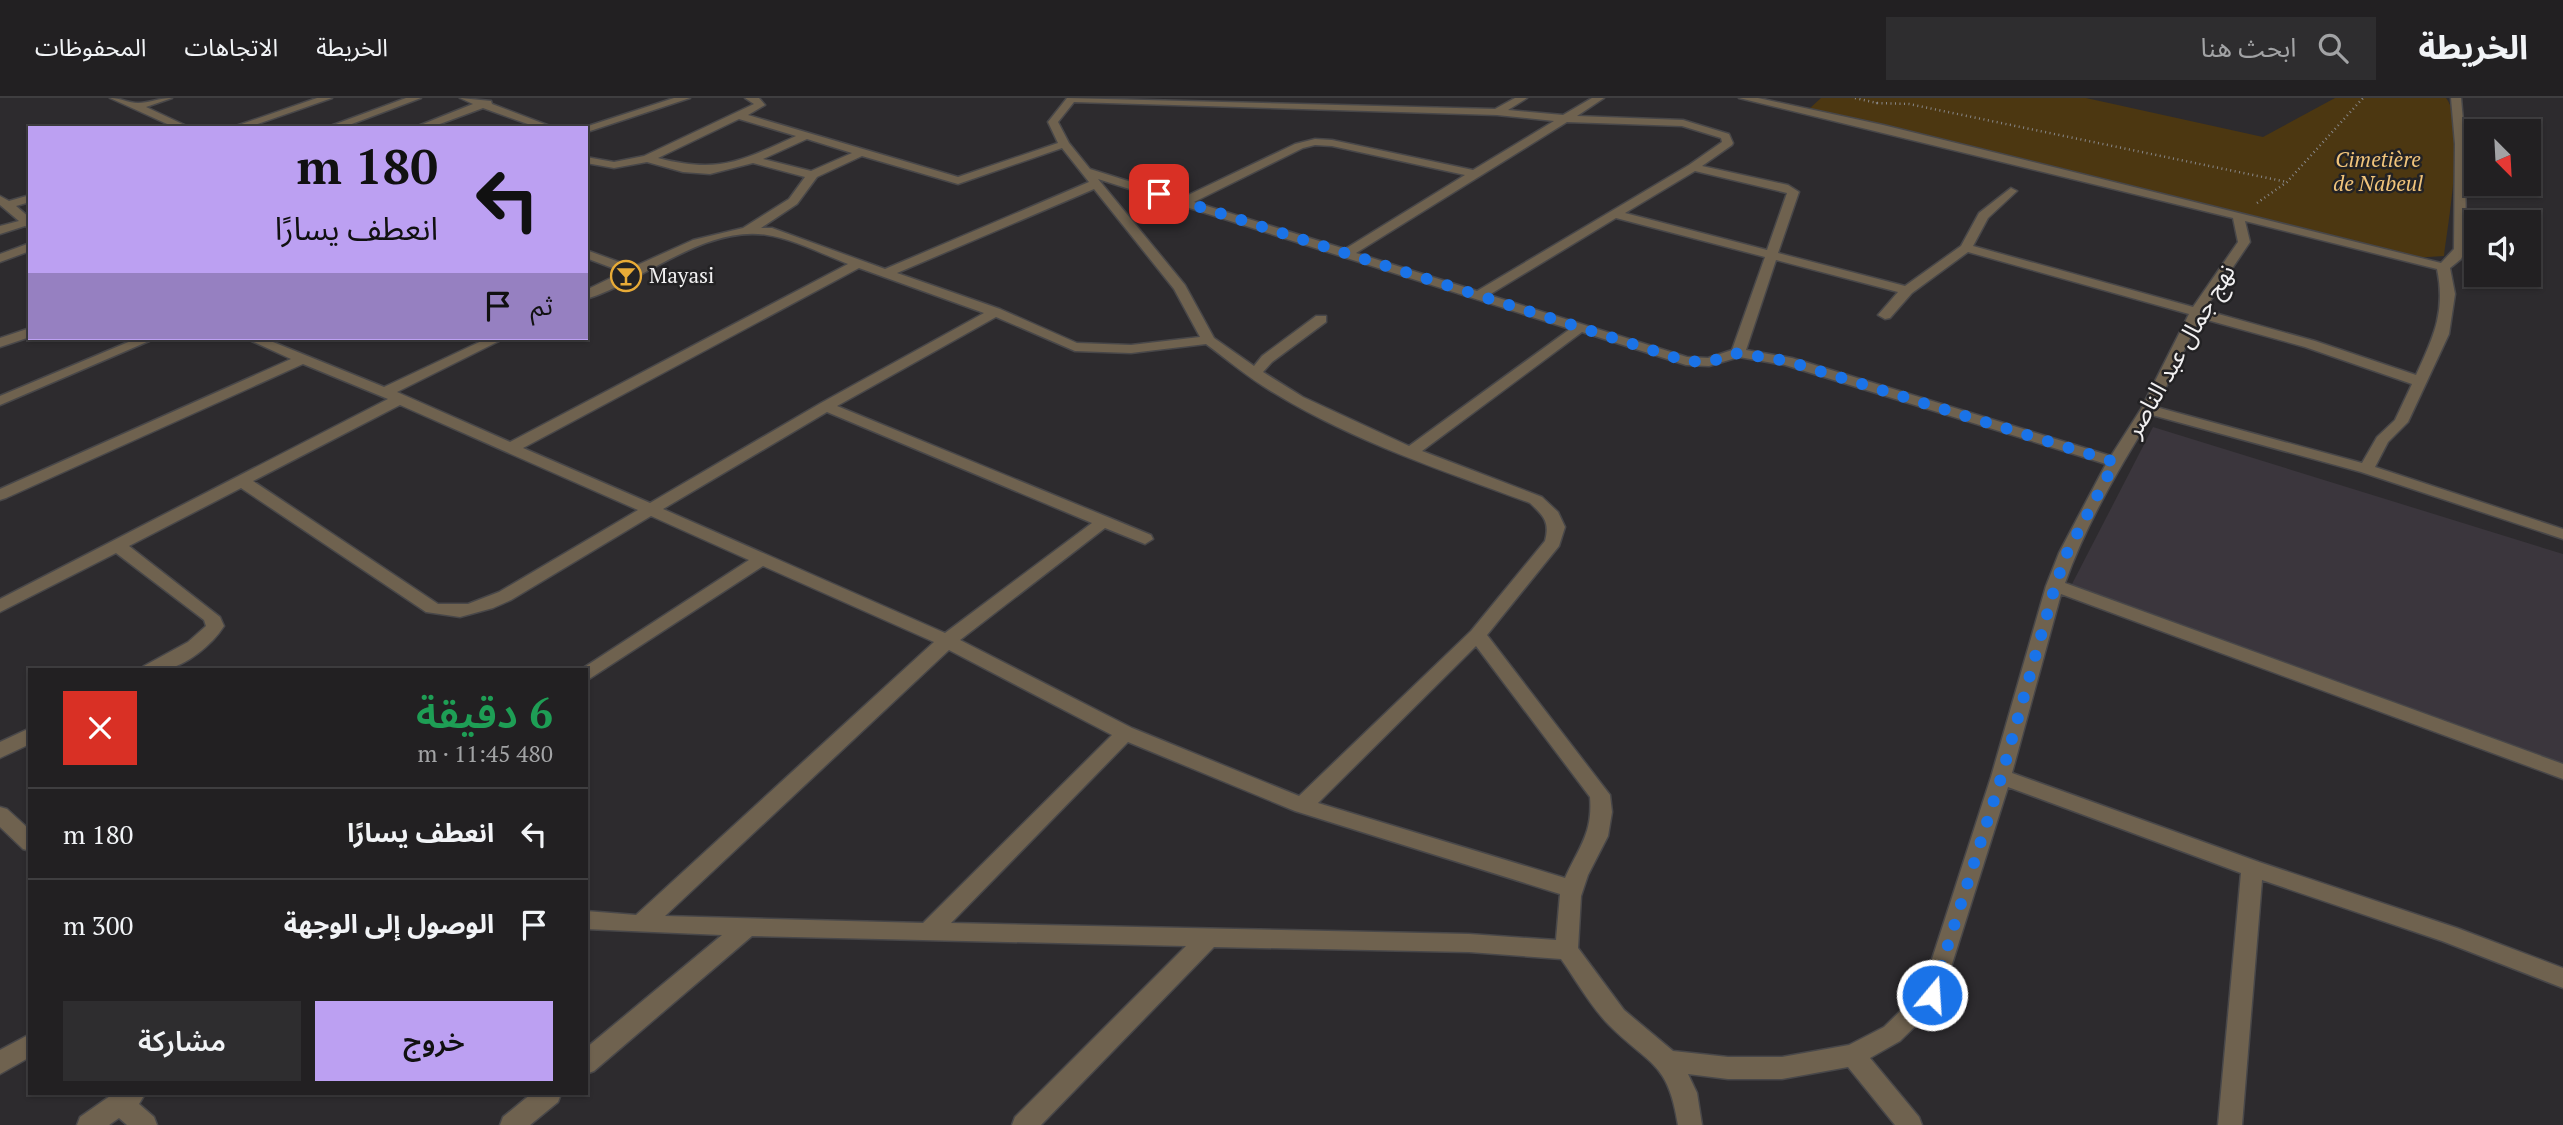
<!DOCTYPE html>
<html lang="ar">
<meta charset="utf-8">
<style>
:root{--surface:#222022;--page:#2e2d2f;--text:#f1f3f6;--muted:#a2a3a5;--line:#3f3e40;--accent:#bca0f2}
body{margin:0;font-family:"PT Serif","Noto Sans Arabic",serif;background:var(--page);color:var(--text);direction:rtl;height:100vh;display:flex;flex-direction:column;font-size:26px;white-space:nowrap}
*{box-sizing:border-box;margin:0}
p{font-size:23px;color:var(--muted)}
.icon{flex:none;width:38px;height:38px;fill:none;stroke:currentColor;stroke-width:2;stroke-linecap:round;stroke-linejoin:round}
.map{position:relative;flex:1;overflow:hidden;direction:ltr}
.side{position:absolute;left:28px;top:570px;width:560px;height:427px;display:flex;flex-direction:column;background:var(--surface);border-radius:0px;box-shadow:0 2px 5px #0004,0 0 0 2px var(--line);direction:rtl}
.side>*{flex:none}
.hud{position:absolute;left:28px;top:28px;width:560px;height:214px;border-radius:0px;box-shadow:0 2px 5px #0004,0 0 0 2px var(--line);direction:rtl;background:#bca0f2;color:#111;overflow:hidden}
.needle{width:46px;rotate:156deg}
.fabs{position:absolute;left:2464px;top:21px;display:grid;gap:14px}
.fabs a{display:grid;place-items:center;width:77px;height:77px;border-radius:0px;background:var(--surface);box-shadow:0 2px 5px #0004,0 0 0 2px var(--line);font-size:35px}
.pin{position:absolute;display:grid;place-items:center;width:60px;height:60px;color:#fff;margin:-30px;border-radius:14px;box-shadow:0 4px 10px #0006}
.me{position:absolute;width:77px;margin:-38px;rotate:18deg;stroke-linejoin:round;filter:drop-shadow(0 0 5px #0008)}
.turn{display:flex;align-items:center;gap:24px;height:147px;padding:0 35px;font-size:32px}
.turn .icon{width:91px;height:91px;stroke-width:2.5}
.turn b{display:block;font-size:49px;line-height:60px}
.then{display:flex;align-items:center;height:66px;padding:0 35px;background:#0003;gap:14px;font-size:26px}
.round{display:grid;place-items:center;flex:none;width:74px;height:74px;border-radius:0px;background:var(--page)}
.head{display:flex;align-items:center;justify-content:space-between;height:119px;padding:0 35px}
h1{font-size:42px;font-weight:600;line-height:52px;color:#1e9e55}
.primary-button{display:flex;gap:14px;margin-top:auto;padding:14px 35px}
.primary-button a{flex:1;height:80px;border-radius:0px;background:var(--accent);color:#111;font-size:28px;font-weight:600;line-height:80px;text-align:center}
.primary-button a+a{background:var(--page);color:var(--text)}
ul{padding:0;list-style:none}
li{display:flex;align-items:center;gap:21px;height:91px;padding:0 35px;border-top:2px solid var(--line)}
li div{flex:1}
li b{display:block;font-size:26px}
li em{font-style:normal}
header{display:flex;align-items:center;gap:42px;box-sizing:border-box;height:98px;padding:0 35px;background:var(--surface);border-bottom:2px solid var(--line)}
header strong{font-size:33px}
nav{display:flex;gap:38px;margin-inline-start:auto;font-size:24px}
.search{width:490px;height:63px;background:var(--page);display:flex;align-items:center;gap:18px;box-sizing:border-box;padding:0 24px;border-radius:0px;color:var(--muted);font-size:26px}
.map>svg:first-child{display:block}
</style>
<header>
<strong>الخريطة</strong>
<div class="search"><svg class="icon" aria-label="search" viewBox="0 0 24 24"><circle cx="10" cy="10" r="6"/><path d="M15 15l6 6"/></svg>ابحث هنا</div>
<nav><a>الخريطة</a><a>الاتجاهات</a><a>المحفوظات</a></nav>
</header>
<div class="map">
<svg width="2563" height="1027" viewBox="0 0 2563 1027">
<rect width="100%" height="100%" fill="#2d2b2e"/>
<!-- built -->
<path fill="#3b363d" d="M2153,329L2563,456V668L2071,488Z"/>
<!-- green -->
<path fill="#4c3711" d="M1821,0H2086L2263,39L2335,0H2446C2466,24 2448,125 2444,158L2412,160L1809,11Z"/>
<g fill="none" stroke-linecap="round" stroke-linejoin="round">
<!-- street casing -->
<g stroke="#484749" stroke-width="3">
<path id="street" d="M110,0C120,0 129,5 138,5C148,5 160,0 172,0L146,9L191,30H176Z
M317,0H332L246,30H230Z
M406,0H421L341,30H325Z
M460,0L491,3L492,6L555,30H539L483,10L429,30H413L473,6Z
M674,0H690L590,33L586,34V30H582Z
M745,0H759L765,7L748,17L958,79L1058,45L1048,24L1067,0L1495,11L1515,0H1527L1508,12L1563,17L1592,0H1604L1577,18L1683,22L1729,36L1733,45L1732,47L1702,68L1788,87L1799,94L1778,155L1905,188L1961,148L1979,115L2011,90L2017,93L1988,120L1973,148L2193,209L2238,144L2233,120L1739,0H1758L1883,27L2441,165L2454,151L2455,46L2451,0H2461L2465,46L2466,151L2461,161L2450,170L2455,196L2449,236L2408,324L2388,344L2375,369L2563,431V441L2361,374L2152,317C2119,370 2086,426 2065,485L2563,666V681L2061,496L2012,675L2259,764L2457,830L2563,870V890L2442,843L2262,782L2242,1027H2218L2241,775L2008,689L1940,904L1900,943L1870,960L1919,1019L1922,1027H1895L1848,969L1782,981H1728L1688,976L1697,995L1702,1027H1678C1668,963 1650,968 1609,927C1591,909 1576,882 1561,861L1469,854L1214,849L1041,1027H1012L1015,1019L1186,848L752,838L594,973L586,976V950L722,837L586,831V813L636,817L934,544L763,468L586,583V572H580L749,462L651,418L511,502L493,510L460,519L426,514L241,390L129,448L220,519L224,528C212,547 187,567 164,572C157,574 148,572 141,572L144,568L188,544L206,528L204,522L116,455L0,514V501L388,301L303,266L6,400L0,402V391L291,261L245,240H263L384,289L488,240H505L397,294L510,344L848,166C825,157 790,140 767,137C704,127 641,185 586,201V192L623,174L586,160V152L633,169L693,142L743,130L789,101L805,79L753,65L710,76L683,74L647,64L614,70L586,65V59L614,64L644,58L754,6ZM1074,4L1497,17L1554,23L1473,72L1332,42L1315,41L1295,46L1182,100L1090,71L1069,45L1058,24ZM739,21L796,38C741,63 719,76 658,60ZM1567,24L1682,28L1721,40L1722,44L1689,67L1477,193L1356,155ZM807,41L852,55L811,73L763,61ZM1315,47L1332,48L1465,77L1345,151L1194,104L1303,50ZM1062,50L1089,84L885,171L772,130H761L797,106L817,79L862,58L958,86ZM1695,73L1787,95L1767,152L1625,115ZM1098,81L1570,231L1409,348L1303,299L1263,274L1272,264L1326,224V218H1316L1262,258L1254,268L1214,240L1185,187ZM1094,91L1174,191L1200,239L1131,247L1077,245L1000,211L897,175ZM1616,120L1765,159L1732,252L1708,260L1687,259L1489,197ZM2245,123L2437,171C2446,214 2433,240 2416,277L2315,243L2204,212L2250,144ZM1968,154L2189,216L2141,311L2111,358L1792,260L1746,252L1776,162L1898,194L1878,217L1885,221L1890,220L1912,195ZM859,170L984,215L821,305L650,405L523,350ZM996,219L1075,253L1131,255L1206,246C1229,263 1251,282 1276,296C1355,344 1444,373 1530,405C1544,418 1550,424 1545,443L1471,533L1299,698L1132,630L960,542L1105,430L1145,446L1153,441L1151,437L1110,420L837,308ZM2200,220L2305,249L2412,286L2395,322L2377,339L2362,365L2156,309ZM1582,234L1686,267L1709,268L1739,259L1785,267L2106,366L2059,455L2046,488L1991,679L1922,892L1884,929L1849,947L1782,959H1728L1673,953L1624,912L1578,850L1581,798L1588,777L1608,738L1612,714L1610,697L1487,537L1559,448L1565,429L1558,414L1542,399L1422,353ZM400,307L638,412L499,494L468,506H438L253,383ZM827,314L1092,425L945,535L663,411ZM1476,548L1590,699C1593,735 1579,749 1565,780L1318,705ZM949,552L1112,637L923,825L665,818ZM1128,644L1295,713L1560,796L1556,842L1469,836L951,825Z
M30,97V104L16,108L30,120V130L25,128L0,136V128L19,123L0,107V98L9,103Z
M30,145V153L0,164V156Z
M30,230V239L0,249V240Z
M138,240H156L0,307V298Z
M30,630V646L0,660V644Z
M0,709L7,711L30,732V753L23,751L0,729Z
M30,936V959L0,976V952Z
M113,996H145L139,1006L154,1019L157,1027H127L119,1020L109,1027H77L80,1019Z
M531,996H561L558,1004L530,1027H500L503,1019Z"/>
</g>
<!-- path -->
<path stroke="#89888a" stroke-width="2.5" stroke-dasharray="1 3.5" stroke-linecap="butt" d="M1855,0L1877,5L1875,6
M1877,5L1909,6L2287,84
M2257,105L2287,84L2363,0"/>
<!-- street -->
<use href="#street" fill="#6f624f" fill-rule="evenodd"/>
</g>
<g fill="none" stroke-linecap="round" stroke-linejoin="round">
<!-- route -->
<path stroke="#1a73e8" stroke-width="12" stroke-dasharray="0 21.6" d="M1159,96L1686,263L1709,264L1738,255L1787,263L2115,364L2067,455L2055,488L2001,680L1932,897"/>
</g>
<!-- icons -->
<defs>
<g id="bar-ring" transform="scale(1.575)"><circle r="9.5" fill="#232224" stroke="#e8ab37" stroke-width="1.5"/><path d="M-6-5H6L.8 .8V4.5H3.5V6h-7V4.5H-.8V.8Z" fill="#e8ab37"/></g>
</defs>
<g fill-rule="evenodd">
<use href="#bar-ring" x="626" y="178"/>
</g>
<g text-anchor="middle" stroke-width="5" stroke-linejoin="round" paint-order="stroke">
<!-- far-park labels -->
<g font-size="21" font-style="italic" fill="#f1c47b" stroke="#232224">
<text x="2378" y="69">Cimetière<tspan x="2378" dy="24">de Nabeul</tspan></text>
</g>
<!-- far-poi labels -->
<g font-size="21" fill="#f1f0f1" stroke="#232224" text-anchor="start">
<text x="649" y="185">Mayasi</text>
</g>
<!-- street labels -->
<g font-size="24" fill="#f1f0f1" stroke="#232224">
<text transform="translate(2180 253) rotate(-60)" y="8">نهج جمال عبد الناصر</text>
</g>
</g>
</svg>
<div class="fabs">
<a><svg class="needle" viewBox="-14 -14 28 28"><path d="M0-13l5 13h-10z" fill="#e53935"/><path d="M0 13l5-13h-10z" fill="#a2a3a5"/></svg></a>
<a><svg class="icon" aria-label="sound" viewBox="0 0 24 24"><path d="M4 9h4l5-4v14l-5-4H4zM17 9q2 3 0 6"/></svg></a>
</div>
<div class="pin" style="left:1159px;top:96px;background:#d93025"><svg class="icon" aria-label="arrive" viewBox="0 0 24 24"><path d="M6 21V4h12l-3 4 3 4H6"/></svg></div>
<svg class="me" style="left:1932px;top:897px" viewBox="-20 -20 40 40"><circle r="17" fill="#1a73e8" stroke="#fff" stroke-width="3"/><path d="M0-11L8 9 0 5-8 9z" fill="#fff"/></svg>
<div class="hud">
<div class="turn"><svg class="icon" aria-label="left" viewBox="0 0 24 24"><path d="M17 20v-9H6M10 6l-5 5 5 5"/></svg><div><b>180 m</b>انعطف يسارًا</div></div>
<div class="then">ثم<svg class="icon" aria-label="arrive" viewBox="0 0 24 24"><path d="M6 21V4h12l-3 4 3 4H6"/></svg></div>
</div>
<section class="side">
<div class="head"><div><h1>6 دقيقة</h1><p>480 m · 11:45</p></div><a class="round" style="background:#d93025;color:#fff"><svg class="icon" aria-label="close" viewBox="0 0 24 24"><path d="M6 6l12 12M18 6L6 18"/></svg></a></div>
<ul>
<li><svg class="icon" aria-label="left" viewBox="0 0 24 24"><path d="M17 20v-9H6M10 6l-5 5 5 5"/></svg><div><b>انعطف يسارًا</b></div><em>180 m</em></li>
<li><svg class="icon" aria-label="arrive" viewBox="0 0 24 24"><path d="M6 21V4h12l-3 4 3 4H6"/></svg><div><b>الوصول إلى الوجهة</b></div><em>300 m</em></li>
</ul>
<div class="primary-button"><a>خروج</a><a>مشاركة</a></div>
</section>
</div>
